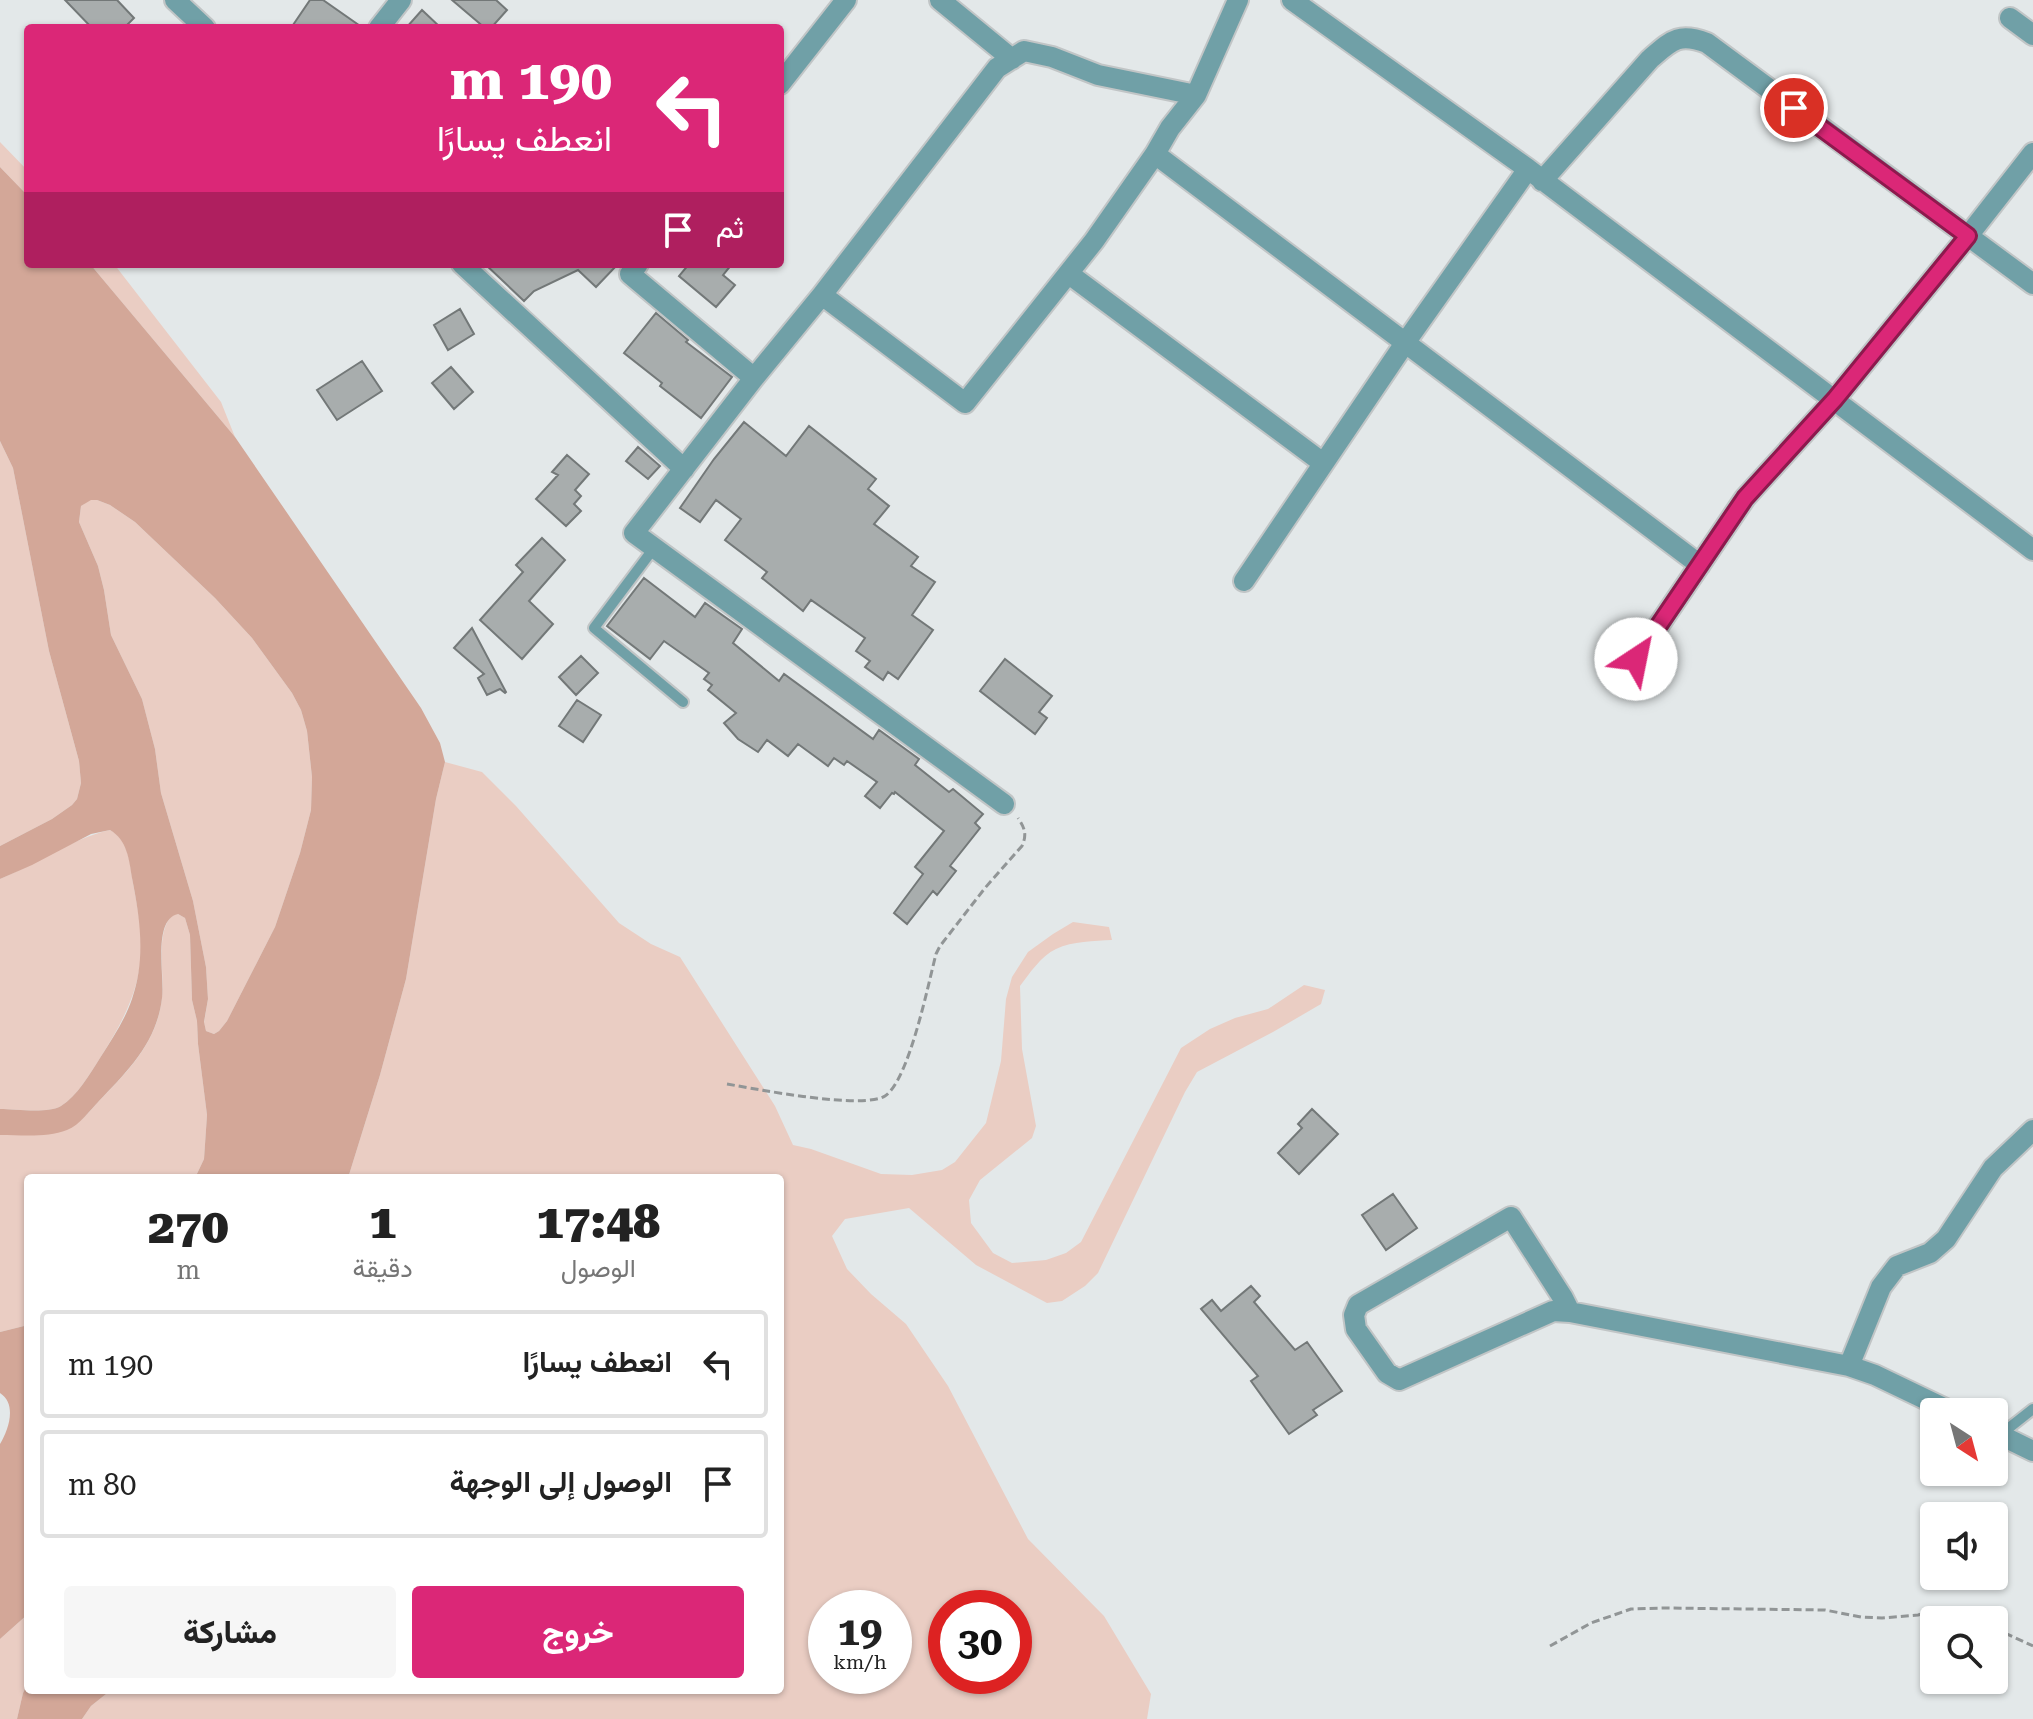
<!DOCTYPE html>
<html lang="ar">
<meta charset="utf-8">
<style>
:root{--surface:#fff;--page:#f6f6f6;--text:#222;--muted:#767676;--line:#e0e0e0;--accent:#db2777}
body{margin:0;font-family:"Roboto Serif",Vazirmatn,serif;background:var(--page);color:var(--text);direction:rtl;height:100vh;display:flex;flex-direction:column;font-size:30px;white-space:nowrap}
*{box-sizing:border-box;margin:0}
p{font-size:26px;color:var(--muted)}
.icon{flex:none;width:44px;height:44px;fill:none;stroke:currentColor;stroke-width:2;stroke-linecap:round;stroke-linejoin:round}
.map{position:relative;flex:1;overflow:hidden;direction:ltr}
.details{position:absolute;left:24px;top:1174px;width:760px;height:520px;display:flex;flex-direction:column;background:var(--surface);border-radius:8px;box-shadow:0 2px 6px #0004;direction:rtl}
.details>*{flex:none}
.top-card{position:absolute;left:24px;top:24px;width:760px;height:244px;border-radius:8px;box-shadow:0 2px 6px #0004;direction:rtl;background:#db2777;color:#fff;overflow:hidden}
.needle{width:52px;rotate:144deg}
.buttons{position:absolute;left:1920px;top:1398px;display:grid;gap:16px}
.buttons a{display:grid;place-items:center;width:88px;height:88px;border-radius:8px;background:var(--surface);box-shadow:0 2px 6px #0004;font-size:40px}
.speed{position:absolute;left:808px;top:1590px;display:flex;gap:16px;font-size:40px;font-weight:700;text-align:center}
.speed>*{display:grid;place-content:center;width:104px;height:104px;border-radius:50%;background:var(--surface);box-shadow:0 2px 6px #0004;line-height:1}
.speed small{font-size:20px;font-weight:400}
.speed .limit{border:12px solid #d22;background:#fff;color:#111}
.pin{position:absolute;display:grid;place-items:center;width:68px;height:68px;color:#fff;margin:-34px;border:4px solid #fff;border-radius:50%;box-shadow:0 2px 8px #0007}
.me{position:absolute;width:88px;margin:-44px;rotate:34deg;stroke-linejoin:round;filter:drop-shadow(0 0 6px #0008)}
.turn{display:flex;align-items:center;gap:28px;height:168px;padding:0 40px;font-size:36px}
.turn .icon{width:104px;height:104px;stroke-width:2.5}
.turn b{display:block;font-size:56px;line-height:68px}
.then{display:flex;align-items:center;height:76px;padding:0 40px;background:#0003;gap:16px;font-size:30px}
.eta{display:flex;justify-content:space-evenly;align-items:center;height:136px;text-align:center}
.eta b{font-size:48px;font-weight:800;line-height:56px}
.action{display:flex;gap:16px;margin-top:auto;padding:16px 40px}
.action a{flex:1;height:92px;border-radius:8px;background:var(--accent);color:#fff;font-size:32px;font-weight:800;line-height:92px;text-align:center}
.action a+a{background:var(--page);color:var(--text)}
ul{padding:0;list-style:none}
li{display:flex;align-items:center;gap:24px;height:108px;margin:0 16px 12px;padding:0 24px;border:4px solid var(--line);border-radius:8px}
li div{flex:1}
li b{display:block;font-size:30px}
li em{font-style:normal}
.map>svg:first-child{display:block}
</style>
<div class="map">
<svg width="2033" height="1719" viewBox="0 0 2033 1719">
<rect width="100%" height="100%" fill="#e3e8e9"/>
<!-- green -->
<path fill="#eacdc3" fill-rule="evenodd" d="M0,142L28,171V196L0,167Z
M90,264H114L221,402L235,437Z
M0,441L13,468L49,651L79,761L81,783L77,799L72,805L52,819L0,846Z
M91,499L97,500L110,505L135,522L215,598L252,638L292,693L301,710L307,731L312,777L311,810L300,853L275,927L227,1021L219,1031L214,1034L206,1031L204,1023L208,999L206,967L193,901L161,793L155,749L142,699L111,635L104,590L98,566L79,522L81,506Z
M445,762L482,772L516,806L619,923L651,944L680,957L775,1106L793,1145L811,1149L881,1174L912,1175L942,1170L955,1162L986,1123L1001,1061L1006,999L1012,977L1028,952L1053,934L1073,922L1109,927L1112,940C1094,941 1073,941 1056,949C1041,956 1029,974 1020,986L1022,1049L1036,1126L1032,1138L980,1180L969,1200L971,1223L993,1253L1012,1263L1046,1260L1066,1253L1081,1242L1181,1048L1210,1029L1235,1018L1268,1009L1304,985L1325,990L1321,1004L1273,1032L1197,1072L1185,1092L1098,1273L1085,1286L1062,1301L1047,1303L976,1265L909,1208L845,1219L832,1236L847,1269L871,1294L906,1324L948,1386L1028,1539L1104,1616L1151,1694L1147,1719H82L91,1706L111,1690H780V1178H348L380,1075L406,979L436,799ZM826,1608H894V1676H826ZM946,1608H1014V1676H946Z
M110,830C129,840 130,864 133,883C137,905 142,929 141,951C140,991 121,1025 100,1058C90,1074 77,1096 61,1106C48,1114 16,1109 0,1109V879C37,863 71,839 110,830Z
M174,914H178L185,918L190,935L192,1000L197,1021L198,1044L207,1115L204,1159L195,1178H28V1325L0,1332V1135C27,1135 54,1136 78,1122C86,1117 93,1107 100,1100C129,1070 158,1041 162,997C165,974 154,930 174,914Z
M28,1614V1683L23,1693L17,1719H0V1639Z"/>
<!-- water -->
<path fill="#d3a798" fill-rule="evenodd" d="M0,167L28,196V264H90L235,437L421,708L440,743L445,762L436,799L406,979L380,1075L348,1178H195L204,1159L207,1115L198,1044L197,1021L192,1000L190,935L185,918L178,914C152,920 165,977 162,998C157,1042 128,1071 99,1101C90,1110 80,1125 67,1130C47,1138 21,1135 0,1135V1109C15,1109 48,1114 61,1106C77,1096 90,1074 100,1058C112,1039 125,1020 132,999C146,959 140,918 132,878C129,859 127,840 110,830L91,834L32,865L0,879V846L52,819L72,805L77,799L81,783L79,761L49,651L13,468L0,441ZM91,500H97L110,505L135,522L215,598L252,638L292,693L301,710L307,731L312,777L311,810L300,853L275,927L227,1021L219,1031L214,1034L206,1031L204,1022L208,999L206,967L193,901L161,793L155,749L142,699L111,635L104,590L98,566L79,522L81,506Z
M28,1325V1614L0,1639V1444C9,1429 17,1404 0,1393V1332Z
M28,1683V1690H78C88,1693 101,1690 111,1690L91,1706L82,1719H17L23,1693Z"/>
<!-- building -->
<path fill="#a8adad" stroke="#737878" stroke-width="2" d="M65,0H117L134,18L124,28H92Z
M310,0H323L363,28H291Z
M452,0H496L507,10L491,28H485Z
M422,10L441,28H406Z
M485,264H618L596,287L578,270L534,291L524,301Z
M689,264H732L723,275L735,285L716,307L679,276Z
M460,309L474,334L448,350L434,325Z
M656,313L688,340L686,342L732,377L701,418L660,386L662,383L624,353Z
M362,361L382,391L337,420L317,390Z
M451,367L473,392L454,409L432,383Z
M744,422L786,456L809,426L876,479L868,489L889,506L874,524L918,557L911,566L935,582L912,615L933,630L898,679L888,672L883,680L865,667L870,661L856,651L865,638L811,600L803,611L762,578L767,572L725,540L741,519L716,500L700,522L680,508L714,459Z
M638,447L660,466L648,479L626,461Z
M567,455L589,474L575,490L581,496L574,504L581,511L566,526L536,499L558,475L552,472Z
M542,538L565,560L529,601L553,624L522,659L480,620L523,572L516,565Z
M644,578L695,617L705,603L742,629L733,643L779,681L784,674L873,739L879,730L919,759L915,765L949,792L953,789L983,814L975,823L980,828L950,866L956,871L937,895L933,891L907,924L894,913L923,874L915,867L944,831L895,792L894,794L892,793L880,808L865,796L877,782L847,761L844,765L834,758L828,766L798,744L788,756L767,740L758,752L738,739L724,723L736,713L708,690L712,685L704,679L709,673L664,641L650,659L607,626Z
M472,628L506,692L505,693L500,689L487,695L478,678L484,674L454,648Z
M581,656L598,673L576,695L559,677Z
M1005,659L1052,696L1039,712L1047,718L1035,734L980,691Z
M577,700L601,715L583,742L559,726Z
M1312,1109L1338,1134L1299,1174L1278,1153L1302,1128L1298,1124Z
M1393,1194L1417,1228L1386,1250L1362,1215Z
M1251,1286L1260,1296L1254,1302L1295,1350L1307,1342L1342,1391L1313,1410L1317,1415L1289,1434L1251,1381L1258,1376L1201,1309L1212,1300L1221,1311Z"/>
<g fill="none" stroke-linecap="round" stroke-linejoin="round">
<!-- lane casing -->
<g stroke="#c1c5c6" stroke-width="14">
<path id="lane" d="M654,548L594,628L683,702
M2000,1435L2033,1409"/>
</g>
<!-- street casing -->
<g stroke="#c1c5c6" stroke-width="24">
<path id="street" d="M175,0L205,28
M940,0L1012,59
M1292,0L1528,169L2033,550
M2010,18L2033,35
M379,28L401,0
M780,84L846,0
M1155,154L1700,565
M1542,181L1650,59C1671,41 1678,32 1707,43L2033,284
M462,264L684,469
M638,264L630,274L754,378
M1069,274L1323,463
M822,295L997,68L1024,51L1052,57L1098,75L1196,95
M1244,581L1405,343L1528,169
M1636,659L1745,498L1835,399L1968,236L2033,153
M1004,804L634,533L754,378L822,295L965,403L1094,241L1155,154L1170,128L1196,95L1238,0
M1570,1312L1563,1298L1511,1217L1358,1305L1354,1315L1356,1329L1387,1373L1399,1380L1553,1311L1570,1312L1849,1366L1875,1375L1952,1412
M1849,1366L1881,1287L1897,1266L1930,1253L1946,1239L1993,1168L2033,1130
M1994,1432L2033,1451"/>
</g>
<!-- path -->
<path stroke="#919596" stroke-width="3" stroke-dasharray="8 4" stroke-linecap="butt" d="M727,1084C756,1089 863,1110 885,1096C909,1080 928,985 936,954L940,946L985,888L1022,846C1027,835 1025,828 1018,818
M1994,1628L2033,1646
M1550,1646L1591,1623L1631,1609L1664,1608L1825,1610L1861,1617L1882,1618L1918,1615L1945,1608L1953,1609L1977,1620"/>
<!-- lane -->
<use href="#lane" stroke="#70a0a7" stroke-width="10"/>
<!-- street -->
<use href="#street" stroke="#70a0a7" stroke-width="20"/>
</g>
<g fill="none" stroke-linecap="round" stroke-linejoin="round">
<!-- route casing -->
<g stroke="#8e194d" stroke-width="20">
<path id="route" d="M1636,659L1745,498L1835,399L1968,236L1794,108"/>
</g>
<!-- route -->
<use href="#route" stroke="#db2777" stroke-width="14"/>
</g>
</svg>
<div class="buttons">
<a><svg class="needle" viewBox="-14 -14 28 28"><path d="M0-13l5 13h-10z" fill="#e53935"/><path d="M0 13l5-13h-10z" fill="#767676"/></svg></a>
<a><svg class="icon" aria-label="sound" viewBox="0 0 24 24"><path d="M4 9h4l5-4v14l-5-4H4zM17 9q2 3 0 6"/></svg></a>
<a><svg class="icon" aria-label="search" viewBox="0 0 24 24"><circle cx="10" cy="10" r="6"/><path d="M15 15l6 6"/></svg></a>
</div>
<div class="speed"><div>19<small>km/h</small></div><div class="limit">30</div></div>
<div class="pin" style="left:1794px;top:108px;background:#d93025"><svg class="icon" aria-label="arrive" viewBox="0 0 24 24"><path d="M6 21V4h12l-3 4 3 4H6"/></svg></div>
<svg class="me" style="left:1636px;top:659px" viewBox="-20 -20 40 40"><circle r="19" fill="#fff"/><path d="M0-13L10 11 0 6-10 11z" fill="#db2777"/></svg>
<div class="top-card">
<div class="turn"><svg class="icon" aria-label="left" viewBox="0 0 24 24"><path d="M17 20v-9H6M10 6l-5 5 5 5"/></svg><div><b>190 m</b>انعطف يسارًا</div></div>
<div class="then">ثم<svg class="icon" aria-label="arrive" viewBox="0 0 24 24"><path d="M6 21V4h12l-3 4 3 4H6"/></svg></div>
</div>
<section class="details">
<div class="eta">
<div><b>17:48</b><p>الوصول</p></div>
<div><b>1</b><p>دقيقة</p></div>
<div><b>270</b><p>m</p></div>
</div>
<ul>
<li><svg class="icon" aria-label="left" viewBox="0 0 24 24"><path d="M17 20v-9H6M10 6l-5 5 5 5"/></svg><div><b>انعطف يسارًا</b></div><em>190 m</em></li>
<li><svg class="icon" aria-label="arrive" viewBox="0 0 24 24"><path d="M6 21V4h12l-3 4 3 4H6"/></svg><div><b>الوصول إلى الوجهة</b></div><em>80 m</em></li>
</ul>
<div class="action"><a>خروج</a><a>مشاركة</a></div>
</section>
</div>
